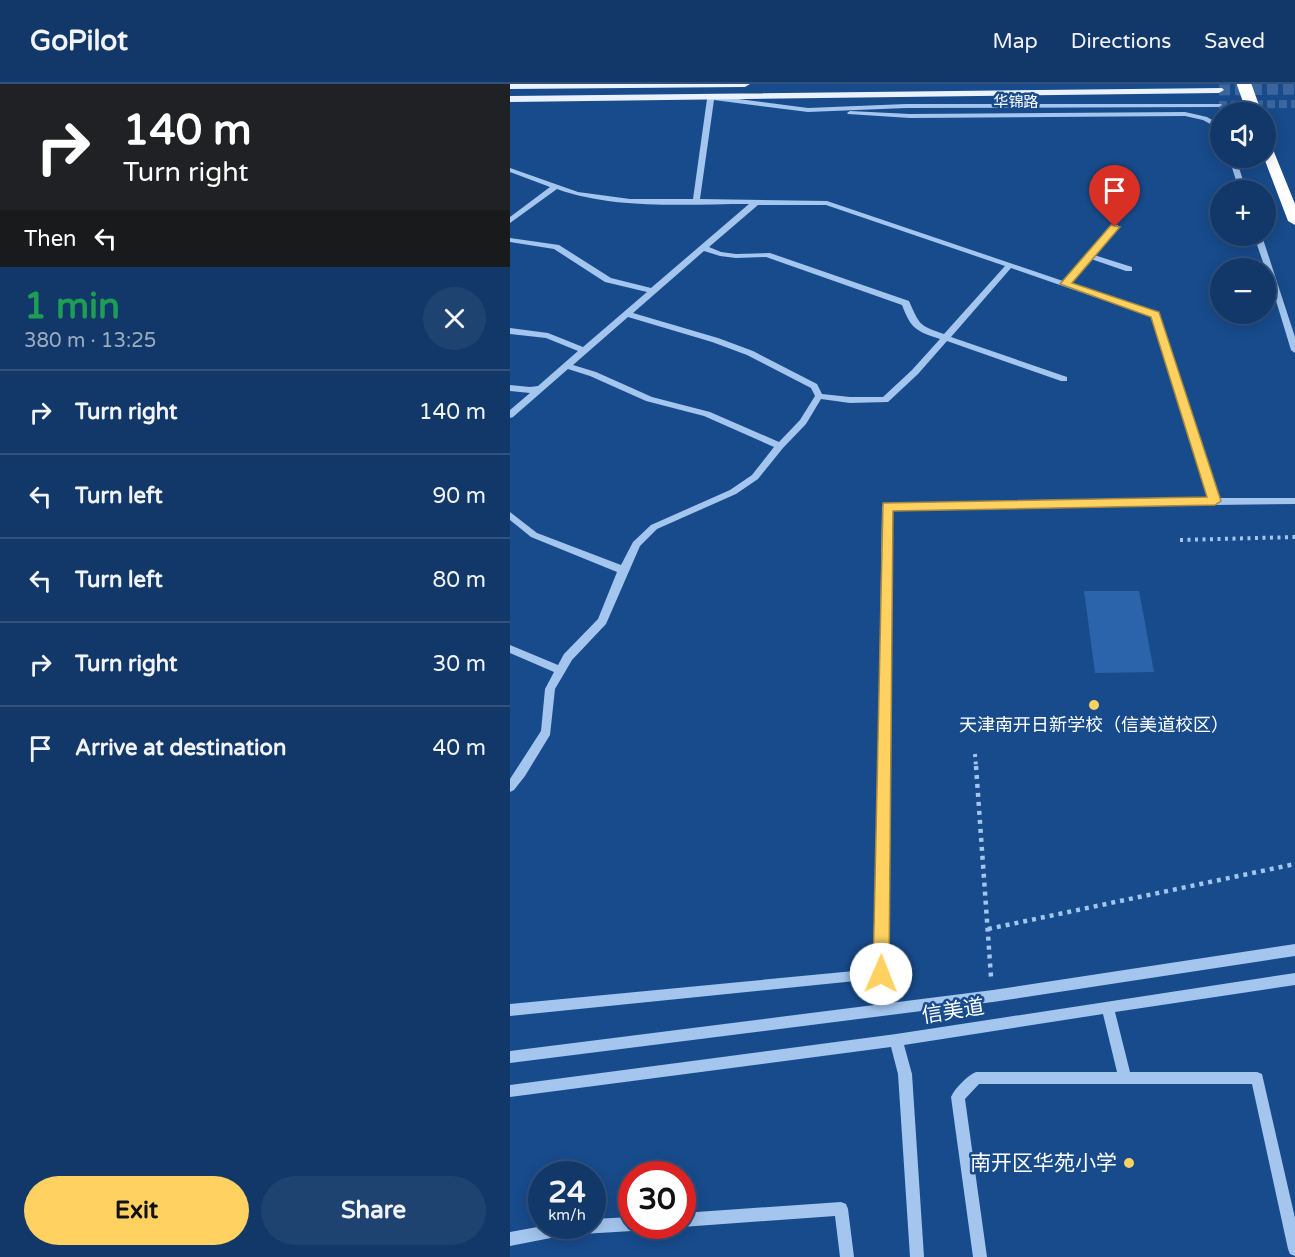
<!DOCTYPE html>
<meta charset="utf-8">
<style>
:root{--surface:#123869;--page:#1f4371;--text:#f1f3f6;--muted:#9cacc0;--line:#31527d;--accent:#ffd160}
body{margin:0;font-family:"Varela Round","Noto Sans SC",sans-serif;background:var(--page);color:var(--text);height:100vh;display:flex;flex-direction:column;font-size:22px;white-space:nowrap}
*{box-sizing:border-box;margin:0}
p{font-size:20px;color:var(--muted)}
.icon{flex:none;width:33px;height:33px;fill:none;stroke:currentColor;stroke-width:2;stroke-linecap:round;stroke-linejoin:round}
.map{position:relative;flex:1;overflow:hidden}
.details{display:flex;flex-direction:column;background:var(--surface);width:510px}
.details>*{flex:none}
.banner{background:#202124;color:#fff;overflow:hidden}
.fabs{position:absolute;left:700px;top:18px;display:grid;gap:12px}
.fabs a{display:grid;place-items:center;width:66px;height:66px;border-radius:50%;background:var(--surface);box-shadow:0 3px 15px #0003,0 0 0 2px var(--line);font-size:30px}
.speed{position:absolute;left:18px;top:1077px;display:flex;gap:12px;font-size:30px;font-weight:700;text-align:center}
.speed>*{display:grid;place-content:center;width:78px;height:78px;border-radius:50%;background:var(--surface);box-shadow:0 3px 15px #0003,0 0 0 2px var(--line);line-height:1}
.speed small{font-size:15px;font-weight:400}
.speed .limit{border:9px solid #d22;background:#fff;color:#111}
.pin{position:absolute;display:grid;place-items:center;width:51px;height:51px;color:#fff;margin:-62px -26px;border-radius:50% 50% 50% 0;rotate:-45deg;box-shadow:0 0 6px #0007}
.pin .icon{rotate:45deg}
.me{position:absolute;width:66px;margin:-33px;rotate:1deg;stroke-linejoin:round;filter:drop-shadow(0 0 4px #0008)}
.turn{display:flex;align-items:center;gap:21px;height:126px;padding:0 24px;font-size:27px}
.turn .icon{width:78px;height:78px;stroke-width:2.5}
.turn b{display:block;font-size:42px;line-height:51px}
.then{display:flex;align-items:center;height:57px;padding:0 24px;background:#0003;gap:12px;font-size:22px}
.round{display:grid;place-items:center;flex:none;width:63px;height:63px;border-radius:32px;background:var(--page)}
.summary{display:flex;align-items:center;justify-content:space-between;height:102px;padding:0 24px}
h1{font-size:36px;font-weight:800;line-height:45px;color:#1e9e55}
.cta{display:flex;gap:12px;margin-top:auto;padding:12px 24px}
.cta a{flex:1;height:69px;border-radius:36px;background:var(--accent);color:#111;font-size:24px;font-weight:800;line-height:69px;text-align:center}
.cta a+a{background:var(--page);color:var(--text)}
ul{padding:0;list-style:none}
li{display:flex;align-items:center;gap:18px;height:84px;padding:0 24px;border-top:2px solid var(--line)}
li div{flex:1}
li b{display:block;font-size:22px}
li em{font-style:normal}
header{display:flex;align-items:center;gap:36px;box-sizing:border-box;height:84px;padding:0 30px;background:var(--surface);border-bottom:2px solid var(--line)}
header strong{font-size:28px}
nav{display:flex;gap:33px;margin-inline-start:auto;font-size:21px}
main{display:flex;flex:1;min-height:0}
.map>svg:first-child{display:block}
</style>
<header>
<strong>GoPilot</strong>
<nav><a>Map</a><a>Directions</a><a>Saved</a></nav>
</header>
<main>
<section class="details">
<div class="banner">
<div class="turn"><svg class="icon" aria-label="right" viewBox="0 0 24 24"><path d="M7 20v-9h11M14 6l5 5-5 5"/></svg><div><b>140 m</b>Turn right</div></div>
<div class="then">Then<svg class="icon" aria-label="left" viewBox="0 0 24 24"><path d="M17 20v-9H6M10 6l-5 5 5 5"/></svg></div>
</div>
<div class="summary"><div><h1>1 min</h1><p>380 m · 13:25</p></div><a class="round"><svg class="icon" aria-label="close" viewBox="0 0 24 24"><path d="M6 6l12 12M18 6L6 18"/></svg></a></div>
<ul>
<li><svg class="icon" aria-label="right" viewBox="0 0 24 24"><path d="M7 20v-9h11M14 6l5 5-5 5"/></svg><div><b>Turn right</b></div><em>140 m</em></li>
<li><svg class="icon" aria-label="left" viewBox="0 0 24 24"><path d="M17 20v-9H6M10 6l-5 5 5 5"/></svg><div><b>Turn left</b></div><em>90 m</em></li>
<li><svg class="icon" aria-label="left" viewBox="0 0 24 24"><path d="M17 20v-9H6M10 6l-5 5 5 5"/></svg><div><b>Turn left</b></div><em>80 m</em></li>
<li><svg class="icon" aria-label="right" viewBox="0 0 24 24"><path d="M7 20v-9h11M14 6l5 5-5 5"/></svg><div><b>Turn right</b></div><em>30 m</em></li>
<li><svg class="icon" aria-label="arrive" viewBox="0 0 24 24"><path d="M6 21V4h12l-3 4 3 4H6"/></svg><div><b>Arrive at destination</b></div><em>40 m</em></li>
</ul>
<div class="cta"><a>Exit</a><a>Share</a></div>
</section>
<div class="map">
<svg width="785" height="1173" viewBox="0 0 785 1173">
<rect width="100%" height="100%" fill="#184b8c"/>
<!-- green -->
<path fill="#2b64aa" d="M574,507H629L644,588L585,589Z"/>
<g fill="none" stroke-linecap="round" stroke-linejoin="round">
<!-- minor-tunnel -->
<path stroke="#3b669d" stroke-width="8" stroke-dasharray="8 4" stroke-linecap="butt" d="M709,21L785,20"/>
<!-- major-tunnel -->
<path stroke="#3b669d" stroke-width="11" stroke-dasharray="11 5" stroke-linecap="butt" d="M709,6L785,5"/>
<!-- path-far1 -->
<path stroke="#a3c5ee" stroke-width="4" stroke-dasharray="3 4.5" stroke-linecap="butt" d="M670,456L785,453
M465,670L466,683"/>
<!-- path -->
<path stroke="#a3c5ee" stroke-width="4.5" stroke-dasharray="4 5" stroke-linecap="butt" d="M466,682L481,893
M478,845L785,780"/>
<!-- minor -->
<path fill="#a3c5ee" fill-rule="evenodd" d="M197,11L298,24L396,20H711L712,21L709,23L396,24L298,28L204,16L190,115L317,117L553,197L602,141H608V145L584,171L622,183V187H616L581,175L560,199L649,229L709,414H785V420L382,425L377,890L375,894L0,932V920L365,885L372,422L374,420L699,414L642,233L501,184L441,253L557,293V297H551L437,257L408,290L378,318L340,319L311,315L296,340L273,364L248,395L226,410L147,445L130,462L96,540L62,576L45,605L40,651L15,692L4,706L0,708V695L31,647L35,605L44,588L0,569V561L48,581L54,570L88,535L107,488L21,453L0,436V428L27,449L111,481L123,458L141,441L220,406L242,391L264,363L194,332L136,317L80,292L58,285L3,333L0,334V326L20,309L0,307V301L20,303L28,302L68,267L36,254L0,250V244L38,249L73,263L137,208L95,198L44,165L0,158V154L49,161L101,194L141,204L239,120C177,120 105,126 47,105L0,139V133L40,103L0,88V84L68,108L120,115H183L197,15L194,13ZM248,121H316L495,182L434,250C408,241 410,241 399,217L260,169L226,170L211,168L199,163ZM194,167L210,172L226,174L256,173L392,221C401,245 406,247 430,255L402,286L373,313H340L312,310L307,300L243,267L208,254L123,229ZM118,233L202,258L237,271L301,304L305,312L290,336L269,358L200,328L142,313L86,288L63,281Z
M340,27L400,30L675,28L697,33L711,41V46L693,36L675,32L400,34L338,30L337,29Z
M719,74H726L736,106H729Z
M744,152H752L785,253V269L781,266L756,184H755Z
M785,860V872L483,918L0,979V967L483,906Z
M785,889V901L605,928L620,988H747L752,990L785,1134V1172L780,1170L778,1165L742,1000H469L455,1015L477,1173H463L441,1013C445,1004 457,992 466,988H607L593,930L394,961L402,990L414,1173H400L388,990L381,963L0,1013V1001L386,950Z
M331,1118L336,1120L338,1125L344,1173H330L325,1132L172,1143L168,1142H172V1129Z
M122,1133V1142H128L127,1145L122,1147L56,1151L0,1162V1148L33,1142H82V1135Z"/>
<!-- major -->
<path fill="#eaf2ff" fill-rule="evenodd" d="M0,0H240L235,3L0,5Z
M712,4L714,6L709,9L0,18V12Z"/>
<!-- highway -->
<path fill="#fff" fill-rule="evenodd" d="M756,59L762,63L785,120V141L778,137L754,74H756Z"/>
<!-- highway-bridge -->
<path stroke="#fff" stroke-width="14" d="M734,0L744,28"/>
</g>
<!-- route -->
<path fill="#ffd160" stroke="#a6883e" stroke-width="1.5" d="M601,141L610,143L562,199L649,228L711,417L705,421L383,427L379,890L377,896L371,898L365,896L363,890L373,419L697,413L641,233L550,200Z"/>
<!-- markers -->
<g fill="#ffd160" stroke="#184b8c" stroke-width="2">
<circle cx="584" cy="621" r="6"/>
<circle cx="619" cy="1079" r="6"/>
</g>
<g text-anchor="middle" stroke-width="5" stroke-linejoin="round" paint-order="stroke">
<!-- far-street labels -->
<g font-size="15" fill="#fff" stroke="#184b8c">
<text x="506" y="23">华锦路</text>
</g>
<!-- poi labels -->
<g font-size="18" fill="#fff" stroke="#184b8c">
<text x="584" y="647">天津南开日新学校（信美道校区）</text>
</g>
<!-- near-street labels -->
<g font-size="21" fill="#fff" stroke="#184b8c">
<text transform="translate(443 927) rotate(-9)" y="7">信美道</text>
</g>
<!-- near-poi labels -->
<g font-size="21" fill="#fff" stroke="#184b8c" text-anchor="end">
<text x="607" y="1086">南开区华苑小学</text>
</g>
</g>
</svg>
<div class="fabs">
<a><svg class="icon" aria-label="sound" viewBox="0 0 24 24"><path d="M4 9h4l5-4v14l-5-4H4zM17 9q2 3 0 6"/></svg></a>
<a>+</a>
<a>−</a>
</div>
<div class="speed"><div>24<small>km/h</small></div><div class="limit">30</div></div>
<div class="pin" style="left:605px;top:143px;background:#d93025"><svg class="icon" aria-label="arrive" viewBox="0 0 24 24"><path d="M6 21V4h12l-3 4 3 4H6"/></svg></div>
<svg class="me" style="left:371px;top:890px" viewBox="-20 -20 40 40"><circle r="19" fill="#fff"/><path d="M0-13L10 11 0 6-10 11z" fill="#ffd160"/></svg>
</div>
</main>
